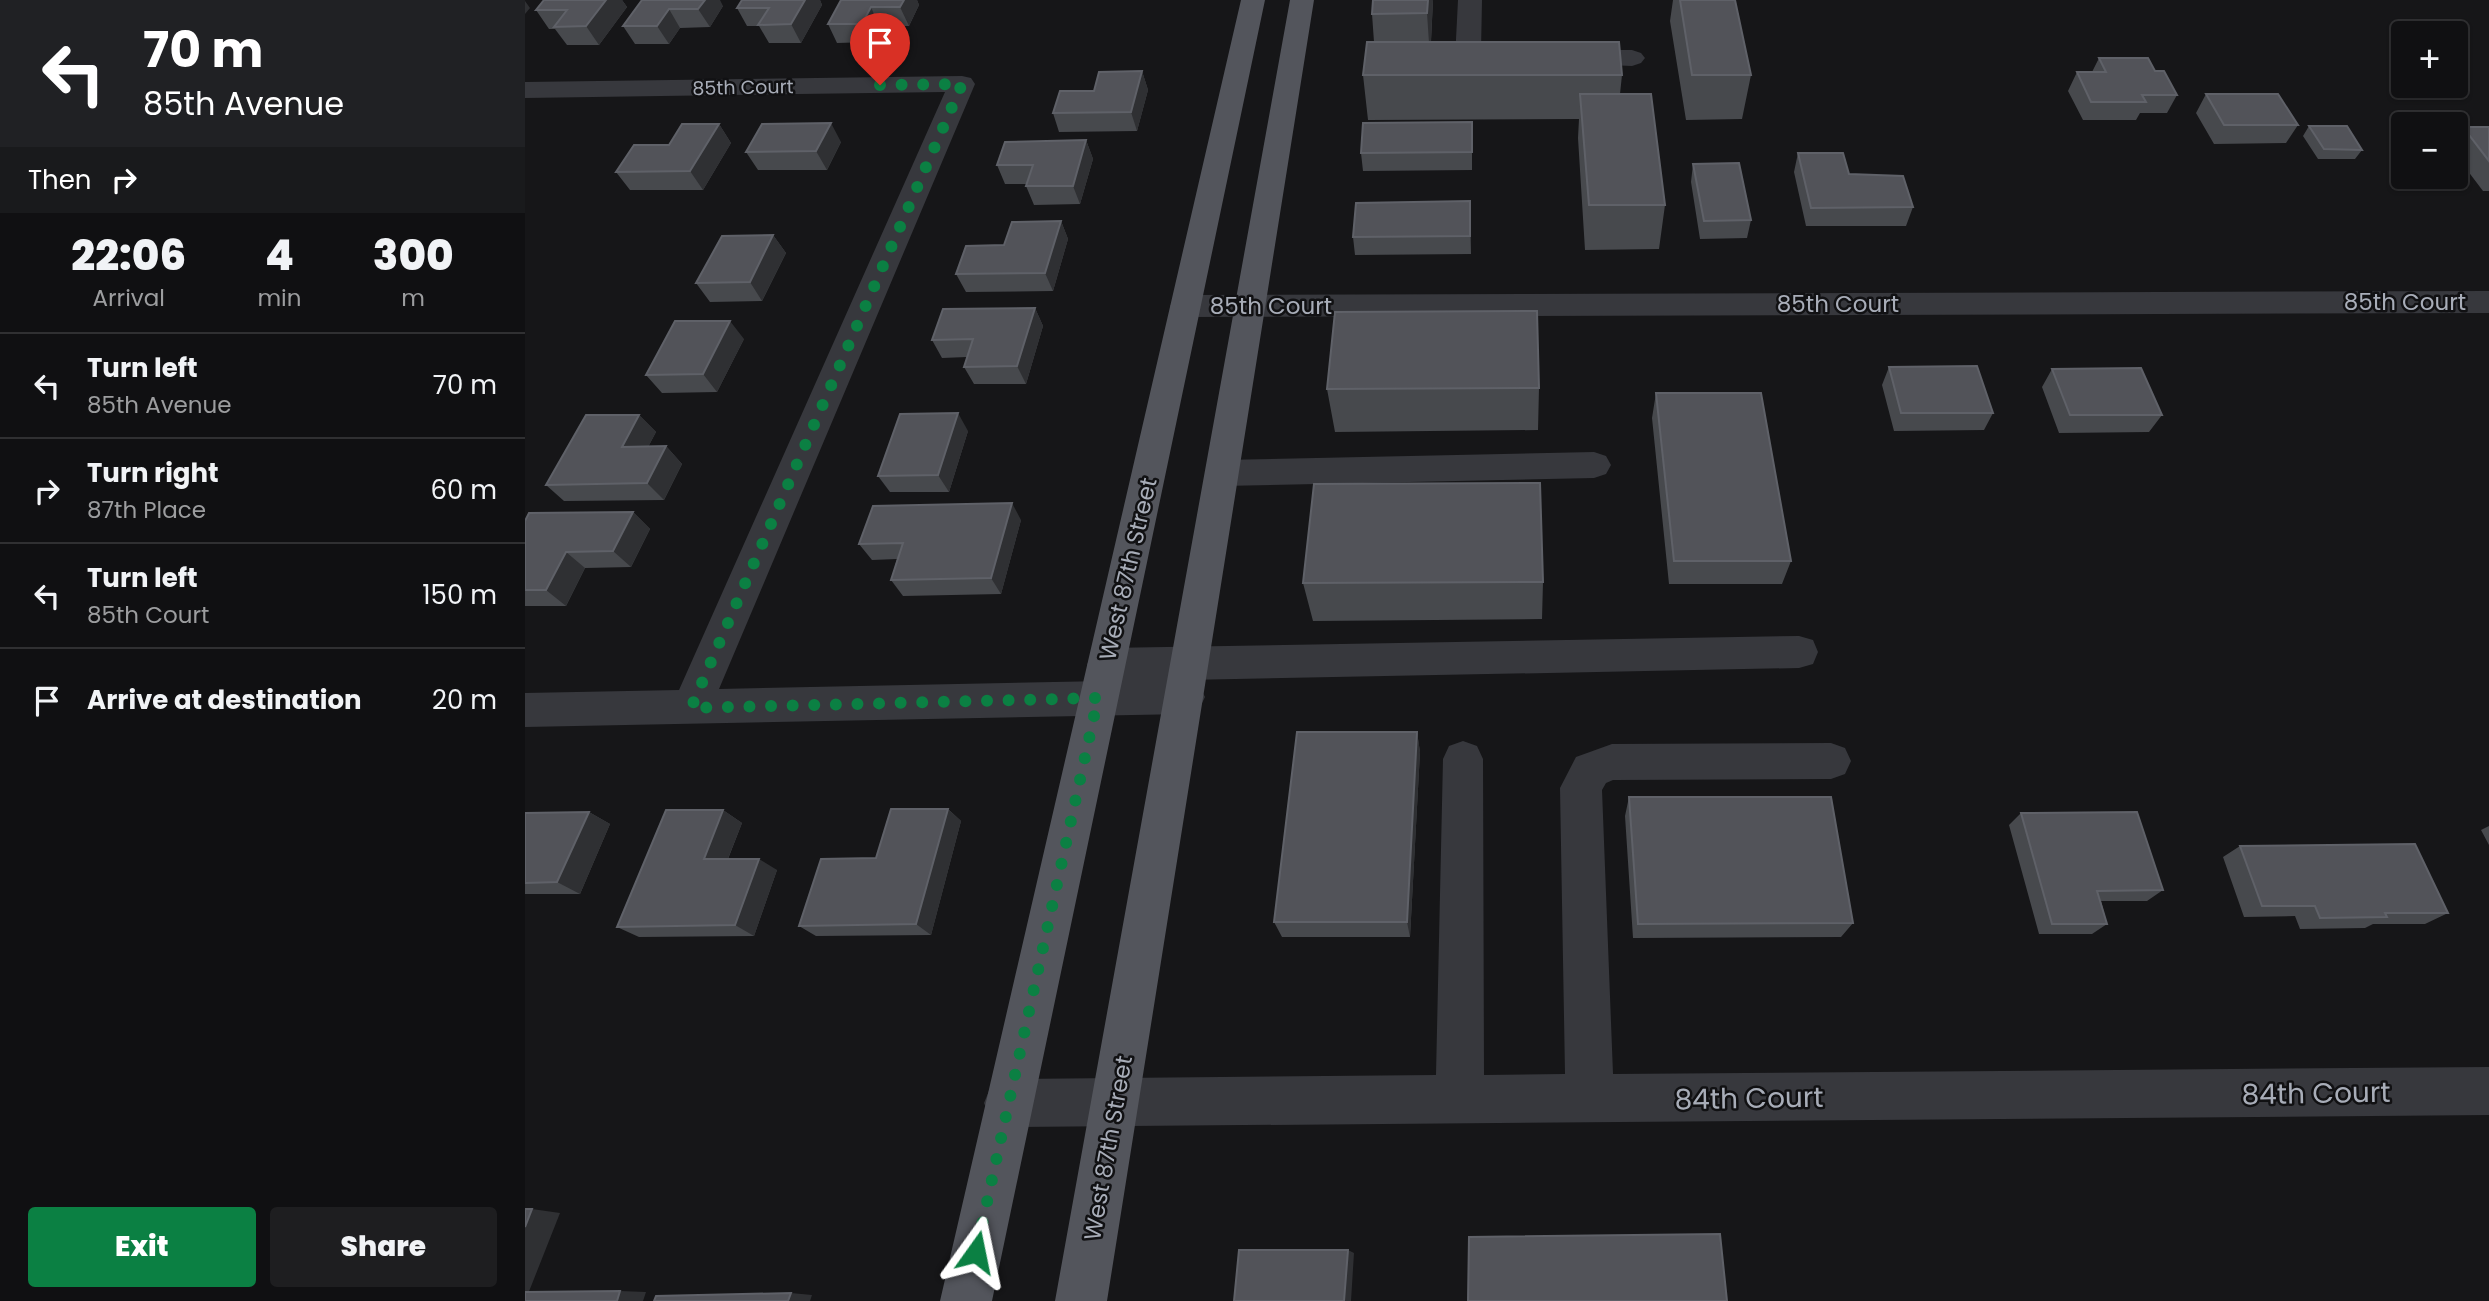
<!DOCTYPE html>
<meta charset="utf-8">
<style>
:root{--surface:#101012;--page:#1e1e20;--text:#f1f3f6;--muted:#9c9d9f;--line:#303032;--accent:#0b8043}
body{margin:0;font-family:Poppins,sans-serif;background:var(--page);color:var(--text);height:100vh;display:flex;flex-direction:column;font-size:26px;white-space:nowrap}
*{box-sizing:border-box;margin:0}
p{font-size:23px;color:var(--muted)}
.icon{flex:none;width:38px;height:38px;fill:none;stroke:currentColor;stroke-width:2;stroke-linecap:round;stroke-linejoin:round}
.map{position:relative;flex:1;overflow:hidden}
.details{display:flex;flex-direction:column;background:var(--surface);width:525px}
.details>*{flex:none}
.top-card{background:#202124;color:#fff;overflow:hidden}
.buttons{position:absolute;left:1866px;top:21px;display:grid;gap:14px}
.buttons a{display:grid;place-items:center;width:77px;height:77px;border-radius:7px;background:var(--surface);box-shadow:0 2px 5px #0004,0 0 0 2px var(--line);font-size:35px}
.pin{position:absolute;display:grid;place-items:center;width:60px;height:60px;color:#fff;margin:-72px -30px;border-radius:50% 50% 50% 0;rotate:-45deg;box-shadow:0 0 7px #0007}
.pin .icon{rotate:45deg}
.me{position:absolute;width:77px;margin:-38px;rotate:12deg;stroke-linejoin:round;filter:drop-shadow(0 0 5px #0008)}
.turn{display:flex;align-items:center;gap:24px;height:147px;padding:0 28px;font-size:32px}
.turn .icon{width:91px;height:91px;stroke-width:2.5}
.turn b{display:block;font-size:49px;line-height:60px}
.then{display:flex;align-items:center;height:66px;padding:0 28px;background:#0003;gap:14px;font-size:26px}
.eta{display:flex;justify-content:space-evenly;align-items:center;height:119px;text-align:center}
.eta b{font-size:42px;font-weight:800;line-height:49px}
.cta{display:flex;gap:14px;margin-top:auto;padding:14px 28px}
.cta a{flex:1;height:80px;border-radius:7px;background:var(--accent);color:#fff;font-size:28px;font-weight:800;line-height:80px;text-align:center}
.cta a+a{background:var(--page);color:var(--text)}
ul{padding:0;list-style:none}
li{display:flex;align-items:center;gap:21px;height:105px;padding:0 28px;border-top:2px solid var(--line)}
li div{flex:1}
li b{display:block;font-size:26px}
li em{font-style:normal}
main{display:flex;flex:1;min-height:0}
.map>svg:first-child{display:block}
</style>
<main>
<section class="details">
<div class="top-card">
<div class="turn"><svg class="icon" aria-label="left" viewBox="0 0 24 24"><path d="M17 20v-9H6M10 6l-5 5 5 5"/></svg><div><b>70 m</b>85th Avenue</div></div>
<div class="then">Then<svg class="icon" aria-label="right" viewBox="0 0 24 24"><path d="M7 20v-9h11M14 6l5 5-5 5"/></svg></div>
</div>
<div class="eta">
<div><b>22:06</b><p>Arrival</p></div>
<div><b>4</b><p>min</p></div>
<div><b>300</b><p>m</p></div>
</div>
<ul>
<li><svg class="icon" aria-label="left" viewBox="0 0 24 24"><path d="M17 20v-9H6M10 6l-5 5 5 5"/></svg><div><b>Turn left</b><p>85th Avenue</p></div><em>70 m</em></li>
<li><svg class="icon" aria-label="right" viewBox="0 0 24 24"><path d="M7 20v-9h11M14 6l5 5-5 5"/></svg><div><b>Turn right</b><p>87th Place</p></div><em>60 m</em></li>
<li><svg class="icon" aria-label="left" viewBox="0 0 24 24"><path d="M17 20v-9H6M10 6l-5 5 5 5"/></svg><div><b>Turn left</b><p>85th Court</p></div><em>150 m</em></li>
<li><svg class="icon" aria-label="arrive" viewBox="0 0 24 24"><path d="M6 21V4h12l-3 4 3 4H6"/></svg><div><b>Arrive at destination</b></div><em>20 m</em></li>
</ul>
<div class="cta"><a>Exit</a><a>Share</a></div>
</section>
<div class="map">
<svg width="1964" height="1301" viewBox="0 0 1964 1301">
<rect width="100%" height="100%" fill="#161618"/>
<g fill="none" stroke-linecap="round" stroke-linejoin="round">
<!-- minor -->
<path fill="#37383d" fill-rule="evenodd" d="M933,0H957L956,51L989,54L993,59L989,64L980,67L934,64L930,59Z
M1043,50H1107L1116,53L1120,58L1116,63L1107,66L1034,63L1030,58L1034,53Z
M437,76L446,78L450,84L194,689L580,681L567,677L562,665L567,653L581,648L1274,636L1288,640L1293,652L1288,664L1274,668L661,680L674,685L680,697L674,709L660,714L0,727V693L154,690L420,92L0,98V82Z
M1964,291V313L661,317L650,313L645,306L650,299L661,295Z
M1069,452L1081,456L1086,465L1081,474L1069,478L697,486L685,482L680,473L685,464L697,460Z
M938,741L952,746L958,759L959,1075L1040,1074L1035,788L1051,757L1087,744L1306,743L1320,748L1326,761L1320,774L1306,779L1088,780L1081,783L1077,790L1088,1074L1964,1067V1115L483,1127L466,1120L459,1103L466,1086L483,1079L911,1075L918,759L924,746Z"/>
<!-- major -->
<path fill="#53555c" fill-rule="evenodd" d="M716,0H740L467,1301H415Z
M765,0H789L582,1301H530Z"/>
</g>
<!-- wall -->
<path fill="#47494d" d="M19,0H97L102,7L74,45H42L30,29H24L11,10Z
M117,0L198,6L185,27L155,28L144,44H110L98,26Z
M217,0H295L297,5L276,43H244L234,26H222L212,8Z
M316,0H392L394,5L384,26H354L346,42L312,43L303,24Z
M908,0L906,42L1097,75L1095,94L1140,205L1134,249L1060,250L1053,138L1054,119L843,120L838,75L849,42L847,14Z
M1148,0H1210L1226,75L1217,119L1161,120L1145,21Z
M1574,58L1630,71L1652,95L1642,113H1615L1611,120H1558L1543,91L1552,72H1567Z
M617,71L623,90L612,131L534,132L528,113L569,91Z
M1681,94L1773,125L1761,143L1689,144L1671,113Z
M947,122V170L838,171L836,153Z
M194,124L206,143L178,190H105L91,172L144,145Z
M1784,126L1837,150L1830,159H1793L1778,136Z
M1938,127H1964V191H1958L1930,154V137Z
M561,140L568,159L555,204L509,205L501,186L502,184H480L472,165Z
M316,142L302,170H233L221,152Z
M1273,153L1324,174L1388,207L1381,226H1281L1269,172Z
M1168,164L1226,220L1222,238L1175,239L1166,182Z
M945,201L946,254L830,255L828,237Z
M536,221L543,239L528,291L441,292L431,274L479,245Z
M248,235L261,253L237,301L185,302L171,283Z
M510,308L518,326L501,384H449L439,367L442,357L417,358L407,340Z
M219,339L192,392L137,393L121,375Z
M1364,367L1468,413L1459,430L1369,431L1357,385Z
M1527,369L1637,415L1624,432L1534,433L1517,387Z
M1014,388L1013,430L810,432L802,389Z
M1131,393L1266,561L1257,584H1144L1127,418Z
M114,415L131,432L123,447L141,446L157,464L139,500L39,501L21,485Z
M443,431L424,492H365L353,476Z
M108,512L125,529L106,567L60,568L41,606H0V521Z
M496,520L476,594L378,596L366,580L372,559L347,560L334,544Z
M1018,582L1017,619L788,621L778,583Z
M892,732L895,752L885,937H757L749,922Z
M1104,797L1328,923L1316,937L1108,938L1100,816Z
M423,809L436,821L406,935L291,936L274,926L351,858Z
M198,810L217,823L203,859L252,870L229,936L114,937L92,927Z
M64,812L85,824L55,894H0V813Z
M1496,813L1638,890L1622,901H1576L1582,924L1567,934H1514L1484,825Z
M1964,826V845L1956,830Z
M1715,846L1923,913L1900,924H1848L1840,928L1775,929L1770,916L1719,917L1698,857Z"/>
<!-- shaded-wall -->
<path fill="#2f3033" d="M81,0H97L102,7L74,45L61,26Z
M180,0H195L198,6L185,27L173,9Z
M280,0H295L297,5L276,43L266,24Z
M379,0H392L394,5L384,26L375,7Z
M903,0H908L905,58L902,13Z
M0,1L5,8L0,14Z
M346,7L354,26L346,42L337,24Z
M144,9L155,28L144,44L132,26Z
M617,71L623,90L612,131L606,112Z
M306,123L316,142L302,170L291,151Z
M194,124L206,143L178,190L165,171Z
M561,140L568,159L555,204L548,186Z
M536,221L543,239L528,291L520,273Z
M248,235L261,253L237,301L225,282Z
M510,308L518,326L501,384L492,366Z
M205,321L219,339L192,392L178,374Z
M433,413L443,431L424,492L413,475Z
M114,415L131,432L114,464L97,447Z
M141,446L157,464L139,500L122,483Z
M487,503L496,520L476,594L466,578Z
M108,512L125,529L106,567L88,551Z
M41,552L60,568L41,606L21,590Z
M892,732L895,752L885,937L882,922Z
M423,809L436,821L406,935L391,924Z
M198,810L217,823L198,871L179,859Z
M64,812L85,824L55,894L32,882Z
M234,859L252,870L229,936L210,925Z
M7,1209L35,1213L3,1294H0V1227Z
M823,1250L829,1253L826,1301H819Z
M95,1291L121,1292L118,1301H92Z
M266,1293L287,1295L285,1301H263Z"/>
<!-- building -->
<path fill="#525359" stroke="#5f6168" stroke-width="2" d="M19,0H81L61,26L29,27L42,10H11Z
M117,0H180L173,9H144L132,26H98Z
M217,0H280L266,24L233,25L244,8H212Z
M316,0H379L375,7H346L337,24H303Z
M848,0H903L902,13L847,14Z
M1155,0H1210L1226,75H1167Z
M842,42H1094L1097,75H838Z
M1574,58H1623L1630,71H1639L1652,95H1617L1621,102H1566L1552,72H1581Z
M617,71L606,112L528,113L535,91H569L574,72Z
M1055,94H1126L1140,205H1064Z
M1681,94H1753L1773,125H1699Z
M947,122V152L836,153L838,123Z
M306,123L291,151L221,152L237,124Z
M157,124H194L165,171L91,172L109,145H144Z
M1784,126H1822L1837,150L1799,149Z
M1938,127H1964V161Z
M561,140L548,186H501L508,165H472L480,142Z
M1273,153H1318L1324,174L1378,176L1388,207L1286,208Z
M1214,163L1226,220L1179,221L1168,164Z
M945,201V236L828,237L831,203Z
M536,221L520,273L431,274L441,246L479,245L487,222Z
M248,235L225,282L171,283L197,236Z
M510,308L492,366L439,367L448,339L407,340L418,309Z
M1012,311L1014,388L802,389L810,312Z
M150,321H205L178,374L121,375Z
M1452,366L1468,413H1376L1364,367Z
M1616,368L1637,415H1545L1527,369Z
M1131,393H1236L1266,561H1149Z
M433,413L413,475L353,476L375,414Z
M61,415H114L97,447L141,446L122,483L21,485Z
M1015,483L1018,582L778,583L789,484Z
M487,503L466,578L366,580L378,543L334,544L348,506Z
M108,512L88,551L41,552L21,590H0V521L4,513Z
M772,732H892L882,922H749Z
M1104,797H1306L1328,923L1113,924Z
M366,809H423L391,924L274,926L296,859L351,858Z
M141,810H198L179,859H234L210,925L92,927Z
M64,812L32,882L0,883V813Z
M1612,812L1638,890L1572,891L1582,924H1527L1496,813Z
M1890,844L1923,913H1860L1862,917L1795,918L1790,906H1737L1715,846Z
M0,1209H7L0,1227Z
M1195,1234L1202,1301H943L944,1237Z
M714,1250H823L819,1301H709Z
M95,1291L92,1301H0V1292Z
M266,1293L263,1301H129L131,1296Z"/>
<g fill="none" stroke-linecap="round" stroke-linejoin="round">
<!-- route -->
<path stroke="#0b8043" stroke-width="12" stroke-dasharray="0 21.6" d="M355,85L437,84L166,708L573,698L451,1252"/>
</g>
<g text-anchor="middle" stroke-width="5" stroke-linejoin="round" paint-order="stroke">
<!-- far-street labels -->
<g font-size="19" fill="#a8adb8" stroke="#111113">
<text transform="translate(218 87) rotate(-1)" y="7">85th Court</text>
</g>
<!-- street labels -->
<g font-size="23" fill="#a8adb8" stroke="#111113">
<text x="1880" y="310">85th Court</text>
<text x="1313" y="312">85th Court</text>
<text x="746" y="314">85th Court</text>
<text transform="translate(603 569) rotate(-77)" y="8">West 87th Street</text>
<text transform="translate(583 1148) rotate(-80)" y="8">West 87th Street</text>
</g>
<!-- near-street labels -->
<g font-size="28" fill="#a8adb8" stroke="#111113">
<text transform="translate(1791 1093) rotate(-1)" y="10">84th Court</text>
<text transform="translate(1224 1098) rotate(-1)" y="10">84th Court</text>
</g>
</g>
</svg>
<div class="buttons">
<a>+</a>
<a>−</a>
</div>
<div class="pin" style="left:355px;top:85px;background:#d93025"><svg class="icon" aria-label="arrive" viewBox="0 0 24 24"><path d="M6 21V4h12l-3 4 3 4H6"/></svg></div>
<svg class="me" style="left:451px;top:1252px" viewBox="-20 -20 40 40"><path d="M0-17L14 15 0 8-14 15z" fill="#0b8043" stroke="#fff" stroke-width="4"/></svg>
</div>
</main>
